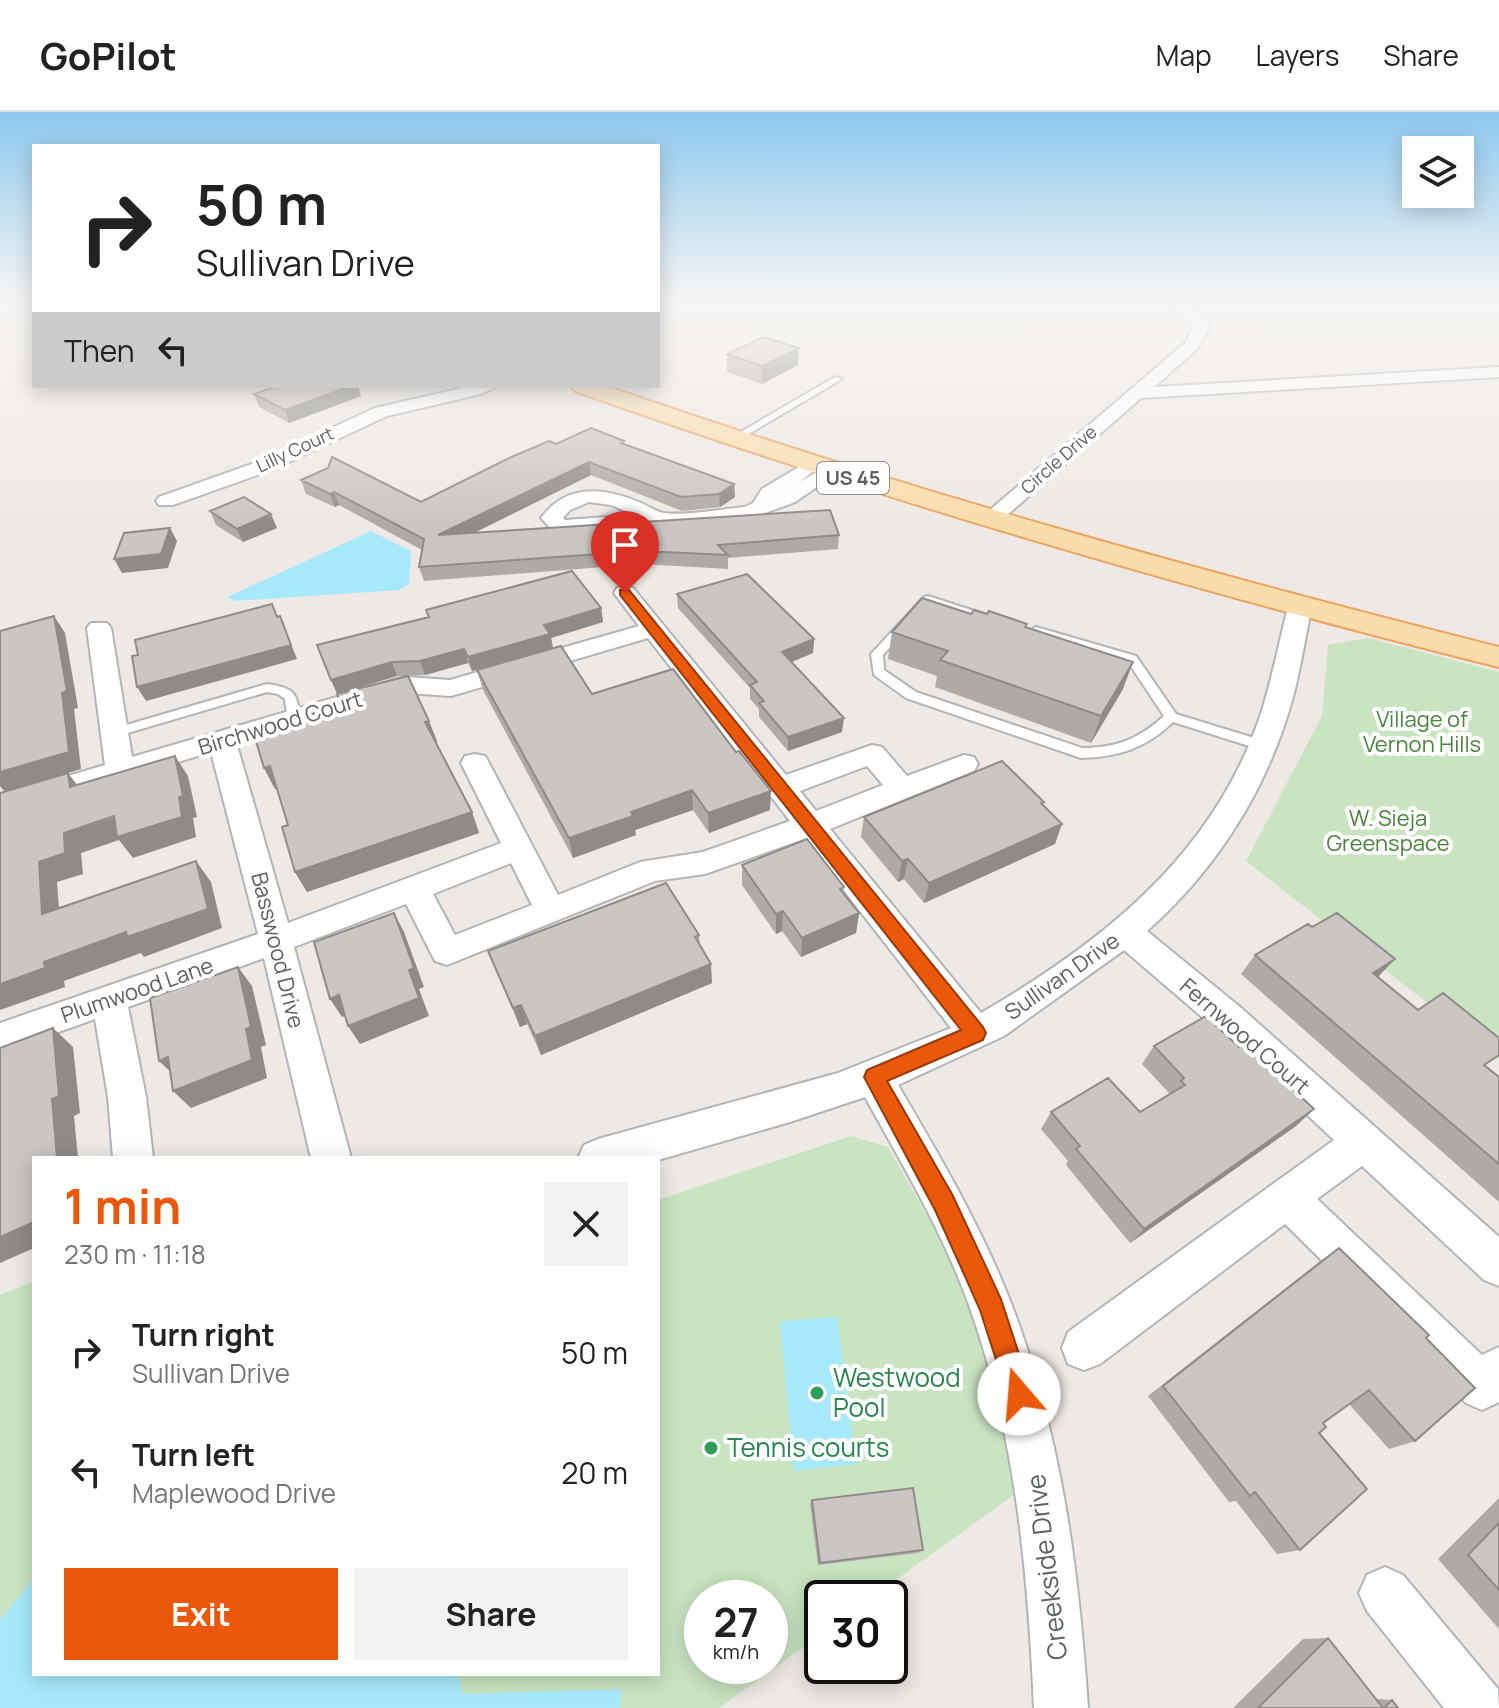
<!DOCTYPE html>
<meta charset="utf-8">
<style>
:root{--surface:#fff;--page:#f2f2f2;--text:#222;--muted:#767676;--line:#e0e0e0;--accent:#ea580c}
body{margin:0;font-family:Manrope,sans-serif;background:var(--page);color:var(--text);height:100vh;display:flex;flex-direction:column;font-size:30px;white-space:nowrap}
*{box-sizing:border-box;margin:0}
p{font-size:26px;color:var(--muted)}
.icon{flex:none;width:44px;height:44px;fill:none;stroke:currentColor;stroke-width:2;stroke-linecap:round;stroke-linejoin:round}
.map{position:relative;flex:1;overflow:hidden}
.sheet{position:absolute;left:32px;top:1044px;width:628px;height:520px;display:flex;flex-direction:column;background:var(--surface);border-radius:0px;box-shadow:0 4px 20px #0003}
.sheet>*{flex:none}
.hud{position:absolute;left:32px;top:32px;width:628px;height:244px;border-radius:0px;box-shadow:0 4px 20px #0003;background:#fff;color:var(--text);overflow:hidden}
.fabs{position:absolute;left:1402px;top:24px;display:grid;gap:16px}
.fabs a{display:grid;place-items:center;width:72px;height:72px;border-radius:0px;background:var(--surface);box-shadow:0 4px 20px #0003;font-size:40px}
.speed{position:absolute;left:684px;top:1468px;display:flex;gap:16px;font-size:40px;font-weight:700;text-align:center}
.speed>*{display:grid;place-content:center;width:104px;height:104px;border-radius:50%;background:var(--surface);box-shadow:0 4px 20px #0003;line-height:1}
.speed small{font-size:20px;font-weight:400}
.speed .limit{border:4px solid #111;border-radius:12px;background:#fff;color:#111}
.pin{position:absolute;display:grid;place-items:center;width:68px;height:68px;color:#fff;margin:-82px -34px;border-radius:50% 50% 50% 0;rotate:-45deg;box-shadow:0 0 8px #0007}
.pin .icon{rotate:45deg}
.me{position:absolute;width:88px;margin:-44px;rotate:342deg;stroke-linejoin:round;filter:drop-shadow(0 0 6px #0008)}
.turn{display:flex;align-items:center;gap:28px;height:168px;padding:0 32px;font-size:36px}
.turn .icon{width:104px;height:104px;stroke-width:2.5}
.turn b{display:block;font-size:56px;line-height:68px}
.then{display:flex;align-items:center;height:76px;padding:0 32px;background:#0003;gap:16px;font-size:30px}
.round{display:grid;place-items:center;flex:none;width:84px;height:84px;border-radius:0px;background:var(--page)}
.summary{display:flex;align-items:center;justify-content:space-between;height:136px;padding:0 32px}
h1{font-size:48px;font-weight:700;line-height:60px;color:var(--accent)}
.cta{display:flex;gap:16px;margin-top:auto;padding:16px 32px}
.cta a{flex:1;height:92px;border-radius:0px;background:var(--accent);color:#fff;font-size:32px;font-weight:700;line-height:92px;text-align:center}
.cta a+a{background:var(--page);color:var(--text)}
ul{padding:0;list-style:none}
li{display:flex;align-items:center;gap:24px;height:120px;padding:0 32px}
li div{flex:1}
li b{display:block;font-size:30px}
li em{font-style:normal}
header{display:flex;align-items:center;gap:48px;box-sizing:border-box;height:112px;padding:0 40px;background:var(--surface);border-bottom:2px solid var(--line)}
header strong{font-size:38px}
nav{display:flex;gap:44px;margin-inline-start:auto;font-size:28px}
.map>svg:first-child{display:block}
</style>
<header>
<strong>GoPilot</strong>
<nav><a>Map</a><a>Layers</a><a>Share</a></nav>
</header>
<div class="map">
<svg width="1499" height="1596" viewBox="0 0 1499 1596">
<rect width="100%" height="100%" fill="#eee9e4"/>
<!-- green -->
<path fill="#c9e4c1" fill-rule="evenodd" d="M1368,526L1499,560V947L1246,749L1322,604L1328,533Z
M851,1024L888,1035L954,1151L1016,1291L1026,1374L871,1486H822V1522L719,1596H0V1183L34,1169V1562H658V1088ZM702,1486H770V1554H702Z"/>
<!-- water -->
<path fill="#a7e9fb" d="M371,419L411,439L409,472L399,478L234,489L227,485Z
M837,1205L856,1352L794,1359L780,1209Z
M34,1466V1562H457L463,1582L622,1577L620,1596H0V1508Z"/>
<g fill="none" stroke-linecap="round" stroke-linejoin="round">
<!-- service casing -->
<g stroke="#b1b5b8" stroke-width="4">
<path id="service" d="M835,265L842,267L735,330L727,328Z
M928,484L996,506L990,510L930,491L883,543L884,558L916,580L1082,636C1116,636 1139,627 1164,604L1128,550L1032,522L1030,519L1036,515L1136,544L1176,602L1267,630L1269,633L1262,638L1173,610C1146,636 1119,645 1081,646L906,586L874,563L871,542L924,485Z
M267,572C294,576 297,580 300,606L298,609H288L285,587L278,582L267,580L114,625L107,621L109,618Z"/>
</g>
<!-- minor casing -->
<g stroke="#b1b5b8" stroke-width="4">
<path id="minor" d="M1169,190C1189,190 1199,197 1210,214L1197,237L1154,275L1499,255V265L1141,286L998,411H984L981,407L984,403L1185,231L1194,214Z
M471,274H497L481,282L387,304L274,357L173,393H159L156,389L159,385L260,349L375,296Z
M812,347L822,353L799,370L830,353L840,359L795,390L749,407L560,421L553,419L541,406C566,371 605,375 641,391C648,394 657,400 664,401C683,404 724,397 745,395L753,391L762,377ZM589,390L611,393L635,403L565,408L563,406L570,398Z
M625,474L633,476L786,663L872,633L882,635L907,664L964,643L974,645L978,652L974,659L830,717L981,901C1101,831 1208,747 1257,613C1271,574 1278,534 1288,495L1292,490H1308L1312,495C1305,525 1301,555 1293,585C1268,676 1218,756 1147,819L1240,895L1499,1125V1174L1484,1168L1362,1054L1317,1087L1482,1243L1499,1235V1290L1482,1298L1466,1291L1285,1112L1100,1252L1084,1258L1068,1252L1062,1236L1068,1220L1334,1028L1216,917L1124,838L1004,924L898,973C941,1046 984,1119 1014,1199C1062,1327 1079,1460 1088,1596H1034C1028,1461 1016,1325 970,1196C944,1122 903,1054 865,985L790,1010L658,1048L578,1046L584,1033L598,1027L838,961L951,916L804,727L705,762L655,769L447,853L435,849L406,792L294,835L351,1046H311L264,846L128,895L146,985L153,1046H113L108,985L95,907L0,941V911L258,822L211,640L0,704V684L105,653L87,516L91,511H107L111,516L132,645L398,567L407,565L450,568L639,514L614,481L617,476ZM648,526L790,709L703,740L640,750L558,783L489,651L485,644L475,642L465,644L461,651L501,731L288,811L237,633L408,581L451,584ZM867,654L883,673L816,699L800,679ZM511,751L532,793L455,823L433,782Z
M1385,1455L1403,1463L1498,1577L1499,1596H1444L1367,1499L1359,1481L1367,1463Z"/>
</g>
<!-- primary casing -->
<g stroke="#eaa460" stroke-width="4">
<path id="primary" d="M571,274H606C899,376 1198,459 1499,535V555C1187,477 878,387 575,279Z"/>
</g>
<!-- service -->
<use href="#service" fill="#fff" fill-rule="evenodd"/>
<!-- minor -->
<use href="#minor" fill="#fff" fill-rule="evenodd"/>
<!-- primary -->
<use href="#primary" fill="#fbdcab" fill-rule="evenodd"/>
</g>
<!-- wall -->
<path fill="#afaaa8" d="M799,236L798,253L762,272L727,260V242Z
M262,274H358L361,284L289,311L259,295L254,282L269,277Z
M556,332H624L734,372L735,385L720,395L682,399L591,363L474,421L839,423L838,437L728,446V457L642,452L424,469L419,455L422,438L339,393L335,395L306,382L301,368L421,390Z
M210,399L277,416L243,430L216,413Z
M677,482L814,527L813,541L791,550L842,620L788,639L759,605V597L750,587V576L678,496Z
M601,496L603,510L551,526L553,536L472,559L468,551L425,563L408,564L437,629L436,630L472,700L479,721L307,780L295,760L288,713L277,676L275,677L264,656L342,593L407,564H397L337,582L428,505L426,498Z
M971,502L1027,512L1026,515L1123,577L1091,631L935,575L937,564L888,547L892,520Z
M477,558L592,582L770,698L709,721L693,698L635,718L636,723L573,746L483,578Z
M1044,690L1043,693L1055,732L924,791L904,767L898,770L861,725L864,705Z
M742,753L844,775L843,781L859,801L856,821L801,845L782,819L776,822L742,773Z
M699,823L700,833L712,871L541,943L527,912L520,915L488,839Z
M1255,843L1378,865L1499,965V1090L1241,862Z
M1154,934L1239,935L1314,997L1296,1014L1130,1131L1066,1053L1068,1049L1041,1017L1051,1000H1140L1170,982L1142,952Z
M1339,1136L1426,1226L1415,1329L1389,1337L1349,1292L1323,1311L1319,1321L1300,1438L1277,1442L1236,1389L1229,1390L1148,1284L1319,1150Z
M1499,1386V1517L1438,1447Z
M812,1388L923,1438L918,1441L818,1453L810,1392Z
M1328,1526L1376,1587L1392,1588L1398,1596H1233L1303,1527Z"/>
<!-- shaded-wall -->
<path fill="#8e8b88" d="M799,236L798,253L762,272V254Z
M351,274H358L361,284L289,311L285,298Z
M589,350L591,363L441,437L438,423Z
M734,372L735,385L720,395L719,382Z
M334,380L339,393L335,395L330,382Z
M271,402L277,416L243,430L237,417Z
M170,416L177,429L168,456L122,461L114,447Z
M601,496L603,510L551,526L553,536L472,559L468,545L544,513Z
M54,504L65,521L78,596L74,597L81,657L5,680L0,674V660Z
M280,504L297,547L146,589L137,575Z
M814,527L813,541L782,554V540Z
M464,537L468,551L425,563L420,549Z
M392,550L397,564L337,582L331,568Z
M1133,550L1123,577L1091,631L1101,604Z
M844,606L842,620L788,639V625Z
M429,609L437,629L433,631L425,610Z
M175,644L188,664L197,705L193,706L196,725L133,746L119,728L81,741L83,762L57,770L61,822L42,802L39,750L64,721L179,685Z
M270,654L282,675L275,677L264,656Z
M68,661L84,682L70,675Z
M692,678L693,698L635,718L636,723L573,746L569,726L631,700Z
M771,679L770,698L709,721L708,701Z
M472,700L479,721L307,780L295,760Z
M1062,712L1055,732L924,791L929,771Z
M908,747L904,767L898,770L902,749Z
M196,749L211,770L222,816L144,845L141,841L64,869L65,875L0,898V872L44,850Z
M783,799L782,819L776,822V802Z
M394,801L404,820L424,875L419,877L429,904L360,932L348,914L409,858Z
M859,801L856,821L801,845L802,826Z
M1395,847L1377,866L1373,861Z
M711,852L712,871L541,943L535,924Z
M238,855L252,874L266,933L261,935L267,966L191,996L173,979L246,917Z
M339,883L351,902L342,905L330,887Z
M521,893L527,912L520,915L513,896Z
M53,916L73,935L80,1001L74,1004L78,1046H57L52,987Z
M168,945L177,966L159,949Z
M1314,997L1296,1014L1130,1131L1144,1117Z
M34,1110V1136L0,1151V1125Z"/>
<!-- building -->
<path fill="#cbc6c3" stroke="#8e8b88" stroke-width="2" d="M764,225L799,236L762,254L727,242Z
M278,274H351L285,298L254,282Z
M591,316L624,329L621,331L734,372L719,382L681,385L589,350L438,423L830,398L839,423L718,433L728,443L641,439L419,455L424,427L334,380L330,382L301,368L328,356L332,345L421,390L509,346L549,329L556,332Z
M244,385L271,402L237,417L210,399Z
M170,416L161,442L114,447L124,421Z
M572,459L601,496L544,513L550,522L468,545L464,537L420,549L392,550L331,568L317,533L429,505L426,498Z
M747,462L814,527L782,540L844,606L788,625L759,591L764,589L750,573L757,570L677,482Z
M922,486L971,502L974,498L987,502L989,499L1027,512L1025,515L1133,550L1101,604L940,548L948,539L892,520Z
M272,492L277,505L280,504L291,533L137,575L132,544L138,543L135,528Z
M54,504L67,579L62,581L69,640L0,660V519Z
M561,534L592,582L673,557L736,640L739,639L771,679L708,701L692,678L631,700L633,704L569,726L477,558Z
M408,564L429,609L425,610L472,700L295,760L282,715L288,713L270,654L264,656L253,619L342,593L337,582Z
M175,644L183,684L179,685L182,705L117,725L114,704L64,721L65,741L39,750L42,802L196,749L208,797L127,825L126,820L44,850L45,856L0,872V681L68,661L70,675Z
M1002,649L1044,690L1041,691L1062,712L929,771L908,747L902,749L864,705Z
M807,727L844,775L840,777L859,801L802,826L783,799L776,802L742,753Z
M666,771L699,823L695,825L711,852L535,924L521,893L513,896L488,839Z
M394,801L414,856L409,858L419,886L348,914L339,883L330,887L314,830Z
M1337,801L1395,847L1373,861L1418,898L1443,881L1499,926V943L1484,953L1499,965V1052L1255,843L1308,812L1312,815Z
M238,855L251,915L246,917L252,948L173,979L168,945L159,949L150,886Z
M1206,904L1239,935L1244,931L1314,997L1144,1117L1076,1037L1080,1034L1051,1000L1108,966L1140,1000L1185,973L1181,969L1184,966L1154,934Z
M53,916L59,984L52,987L57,1046H34V1110L0,1125V936Z
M1339,1136L1429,1223L1426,1226L1475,1276L1415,1329L1369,1278L1323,1311L1326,1315L1319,1321L1367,1377L1300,1438L1255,1380L1250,1384L1163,1274Z
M913,1376L923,1438L820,1451L812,1388Z
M1499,1411V1478L1468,1443Z
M1328,1526L1383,1596H1258Z
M1392,1588L1398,1596H1384Z"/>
<!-- sky -->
<linearGradient id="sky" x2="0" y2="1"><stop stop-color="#8ec9f0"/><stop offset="0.46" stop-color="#f7f5f3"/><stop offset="1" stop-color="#f7f5f3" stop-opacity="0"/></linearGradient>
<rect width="1499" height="413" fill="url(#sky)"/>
<!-- route -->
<path fill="#ea580c" stroke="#983908" stroke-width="2" d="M620,478H629L983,915L986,921L983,928L887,969L952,1082L1001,1187L1032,1282L1028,1291L1019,1295L1010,1291L980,1198L959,1151L935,1098L864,965L867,958L961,918L620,483Z"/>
<!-- markers -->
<g fill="#2e9e5b" stroke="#fff" stroke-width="3">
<circle cx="817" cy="1281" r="8"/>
<circle cx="711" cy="1336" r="8"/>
</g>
<g text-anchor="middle" stroke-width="8" stroke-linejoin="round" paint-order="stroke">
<!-- far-street labels -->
<g font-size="18" fill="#5c6164" stroke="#fff">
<text transform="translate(295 338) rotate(-25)" y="6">Lilly Court</text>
<text transform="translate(1059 348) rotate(-41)" y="6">Circle Drive</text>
</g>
<!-- shield labels -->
<rect fill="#fff" stroke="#8d9092" stroke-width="2" x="817" y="350" width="72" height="32" rx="6"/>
<g font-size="20" font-weight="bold" fill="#5c6164">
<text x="853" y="373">US 45</text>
</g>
<!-- park labels -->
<g font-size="22" fill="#47843a" stroke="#fff">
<text x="1422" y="615">Village of<tspan x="1422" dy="25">Vernon Hills</tspan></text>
<text x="1388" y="714">W. Sieja<tspan x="1388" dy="25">Greenspace</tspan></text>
</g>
<!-- street labels -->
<g font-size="22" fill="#5c6164" stroke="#fff">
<text transform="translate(280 611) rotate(-17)" y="8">Birchwood Court</text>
<text transform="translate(278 838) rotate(76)" y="8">Basswood Drive</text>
<text transform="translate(1062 864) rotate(-35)" y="8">Sullivan Drive</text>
<text transform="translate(137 878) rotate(-19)" y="8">Plumwood Lane</text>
<text transform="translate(1245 924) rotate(41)" y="8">Fernwood Court</text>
</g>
<!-- near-leisure labels -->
<g font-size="26" fill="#27864d" stroke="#fff" text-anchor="start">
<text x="833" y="1275">Westwood<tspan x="833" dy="30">Pool</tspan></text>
<text x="727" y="1345">Tennis courts</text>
</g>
<!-- near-street labels -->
<g font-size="26" fill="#5c6164" stroke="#fff">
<text transform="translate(1047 1455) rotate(-97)" y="9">Creekside Drive</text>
</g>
</g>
</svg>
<div class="fabs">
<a><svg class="icon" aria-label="layers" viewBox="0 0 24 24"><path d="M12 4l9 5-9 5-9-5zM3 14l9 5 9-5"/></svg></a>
</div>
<div class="speed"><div>27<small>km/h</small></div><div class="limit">30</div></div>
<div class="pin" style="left:625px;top:481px;background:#d93025"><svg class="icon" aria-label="arrive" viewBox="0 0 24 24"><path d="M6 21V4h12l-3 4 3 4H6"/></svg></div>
<svg class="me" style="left:1019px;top:1282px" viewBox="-20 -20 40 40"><circle r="19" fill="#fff"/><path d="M0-13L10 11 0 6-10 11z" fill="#ea580c"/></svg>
<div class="hud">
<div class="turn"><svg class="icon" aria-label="right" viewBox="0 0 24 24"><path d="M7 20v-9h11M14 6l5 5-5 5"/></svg><div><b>50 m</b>Sullivan Drive</div></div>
<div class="then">Then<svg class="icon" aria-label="left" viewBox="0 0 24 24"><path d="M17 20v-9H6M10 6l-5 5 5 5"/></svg></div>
</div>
<section class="sheet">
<div class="summary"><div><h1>1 min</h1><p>230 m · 11:18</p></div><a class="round"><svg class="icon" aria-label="close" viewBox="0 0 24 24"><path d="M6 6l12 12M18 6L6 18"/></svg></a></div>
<ul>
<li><svg class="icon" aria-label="right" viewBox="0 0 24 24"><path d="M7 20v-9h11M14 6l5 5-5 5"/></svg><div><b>Turn right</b><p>Sullivan Drive</p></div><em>50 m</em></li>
<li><svg class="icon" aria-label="left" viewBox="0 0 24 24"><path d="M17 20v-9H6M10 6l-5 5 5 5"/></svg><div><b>Turn left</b><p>Maplewood Drive</p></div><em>20 m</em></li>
</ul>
<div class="cta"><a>Exit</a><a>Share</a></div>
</section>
</div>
